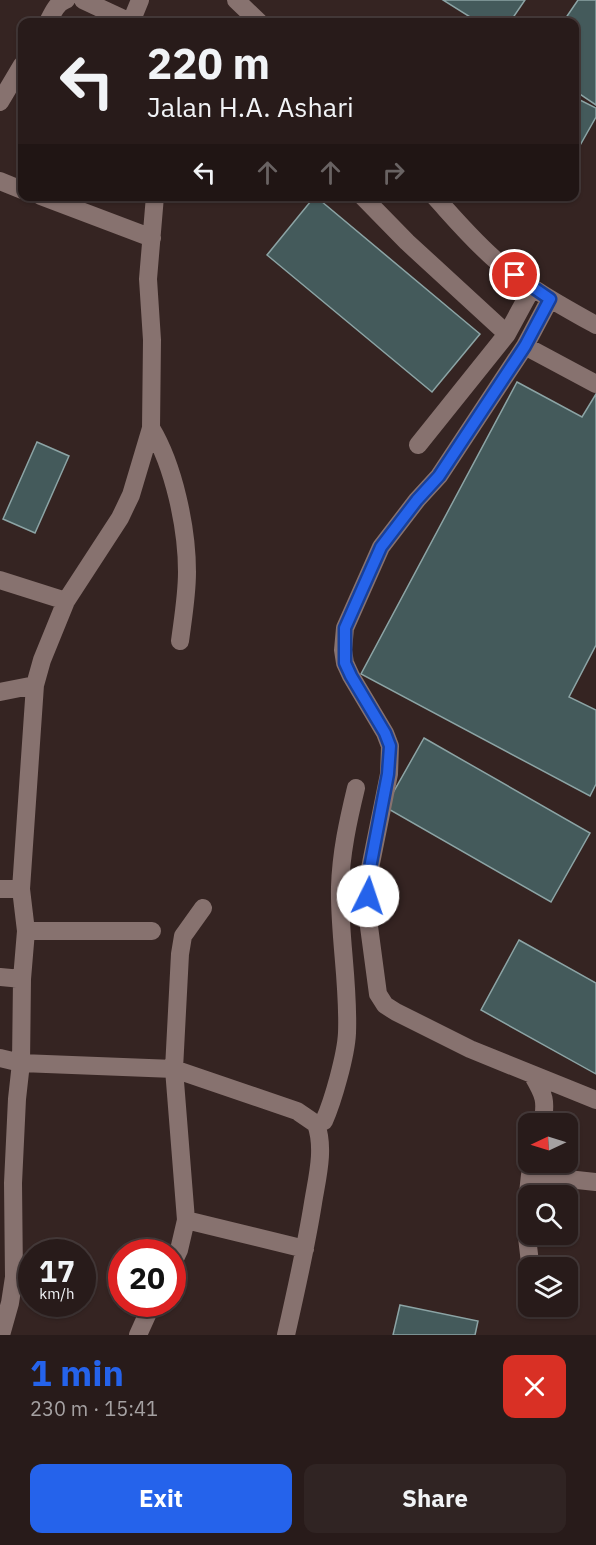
<!DOCTYPE html>
<meta charset="utf-8">
<style>
:root{--surface:#281b1a;--page:#302423;--text:#f1f3f6;--muted:#a5a1a2;--line:#443939;--accent:#2563eb}
body{margin:0;font-family:"IBM Plex Sans",sans-serif;background:var(--page);color:var(--text);height:100vh;display:flex;flex-direction:column;font-size:22px;white-space:nowrap}
*{box-sizing:border-box;margin:0}
p{font-size:20px;color:var(--muted)}
.icon{flex:none;width:33px;height:33px;fill:none;stroke:currentColor;stroke-width:2;stroke-linecap:round;stroke-linejoin:round}
.map{position:relative;height:1335px;overflow:hidden}
.drawer{display:flex;flex-direction:column;background:var(--surface);flex:1}
.drawer>*{flex:none}
.hud{position:absolute;left:18px;top:18px;width:561px;height:183px;border-radius:12px;box-shadow:0 2px 4px #0004,0 0 0 2px var(--line);background:#281b1a;color:var(--text);overflow:hidden}
.needle{width:39px;rotate:266deg}
.buttons{position:absolute;left:518px;top:1113px;display:grid;gap:12px}
.buttons a{display:grid;place-items:center;width:60px;height:60px;border-radius:12px;background:var(--surface);box-shadow:0 2px 4px #0004,0 0 0 2px var(--line);font-size:30px}
.speed{position:absolute;left:18px;top:1239px;display:flex;gap:12px;font-size:30px;font-weight:700;text-align:center}
.speed>*{display:grid;place-content:center;width:78px;height:78px;border-radius:50%;background:var(--surface);box-shadow:0 2px 4px #0004,0 0 0 2px var(--line);line-height:1}
.speed small{font-size:15px;font-weight:400}
.speed .limit{border:9px solid #d22;background:#fff;color:#111}
.pin{position:absolute;display:grid;place-items:center;width:51px;height:51px;color:#fff;margin:-26px;border:3px solid #fff;border-radius:50%;box-shadow:0 2px 6px #0007}
.me{position:absolute;width:66px;margin:-33px;rotate:4deg;stroke-linejoin:round;filter:drop-shadow(0 0 4px #0008)}
.turn{display:flex;align-items:center;gap:21px;height:126px;padding:0 30px;font-size:27px}
.turn .icon{width:78px;height:78px;stroke-width:2.5}
.turn b{display:block;font-size:42px;line-height:51px}
.lanes{display:flex;align-items:center;height:57px;padding:0 30px;background:#0003;justify-content:center;gap:30px;direction:ltr}
.lanes .off{opacity:.35}
.round{display:grid;place-items:center;flex:none;width:63px;height:63px;border-radius:12px;background:var(--page)}
.overview{display:flex;align-items:center;justify-content:space-between;height:102px;padding:0 30px}
h1{font-size:36px;font-weight:700;line-height:45px;color:var(--accent)}
.action{display:flex;gap:12px;margin-top:auto;padding:12px 30px}
.action a{flex:1;height:69px;border-radius:12px;background:var(--accent);color:#fff;font-size:24px;font-weight:700;line-height:69px;text-align:center}
.action a+a{background:var(--page);color:var(--text)}
.map>svg:first-child{display:block}
</style>
<div class="map">
<svg width="596" height="1335" viewBox="0 0 596 1335">
<rect width="100%" height="100%" fill="#352422"/>
<!-- building -->
<path fill="#445a5b" stroke="#8ca4a5" stroke-width="1.5" d="M443,0H525L510,22H478Z
M578,0H596V105L574,90V22H563Z
M574,97L596,108V117L574,156Z
M315,196L480,334L432,392L267,255Z
M517,382L582,417L596,394V645L569,697L596,710V784L590,796L361,674Z
M37,442L69,456L35,533L3,519Z
M424,738L590,833L551,902L385,807Z
M519,940L596,983V1074L481,1010Z
M400,1305L478,1321L475,1335H393Z"/>
<g fill="none" stroke-linecap="round" stroke-linejoin="round">
<!-- minor -->
<path stroke="#87726f" stroke-width="18" d="M83,0L130,22
M236,0L259,22
M48,22C52,14 57,2 66,0
M131,22L140,0
M0,102L22,65
M0,181L22,190
M41,196L152,238
M362,196L407,242L507,334L532,288
M434,196C455,219 475,243 499,263C529,288 562,306 596,325
M550,299L525,346L439,476L417,500L381,547L345,628L343,650L345,663L351,676L385,733L390,746L389,774L369,873L368,919L378,994L385,1005L396,1012L470,1049L596,1100
M525,346L596,384
M151,428C174,466 187,528 187,572C187,595 183,618 180,641
M418,445L507,334
M0,580L66,601
M0,692L35,685
M0,889H21
M26,931H152
M0,977L22,979
M0,1058L21,1063L174,1069L297,1111L316,1124C325,1149 317,1178 313,1203C306,1247 296,1291 286,1335
M533,1076C544,1095 547,1101 542,1124
M316,1124L324,1121C333,1101 346,1055 347,1033C349,984 339,935 340,887C341,853 348,821 356,788
M186,1220L305,1249
M530,1263L525,1220L530,1175L596,1182
M172,1265L179,1250L186,1220L174,1069L180,954L183,936L203,908
M1,1335L10,1303L14,1277L13,1183L17,1099L21,1063L22,979L26,931L21,889L35,685L42,660L66,601L120,518L131,495L151,428L152,340L148,279L155,196
M138,1335L152,1304"/>
</g>
<g fill="none" stroke-linecap="round" stroke-linejoin="round">
<!-- route casing -->
<g stroke="#184099" stroke-width="15">
<path id="route" d="M368,896L369,873L388,774L390,746L385,733L351,676L345,663V628L381,547L417,500L439,476L525,346L550,299L515,275"/>
</g>
<!-- route -->
<use href="#route" stroke="#2563eb" stroke-width="10"/>
</g>
</svg>
<div class="buttons">
<a><svg class="needle" viewBox="-14 -14 28 28"><path d="M0-13l5 13h-10z" fill="#e53935"/><path d="M0 13l5-13h-10z" fill="#a5a1a2"/></svg></a>
<a><svg class="icon" aria-label="search" viewBox="0 0 24 24"><circle cx="10" cy="10" r="6"/><path d="M15 15l6 6"/></svg></a>
<a><svg class="icon" aria-label="layers" viewBox="0 0 24 24"><path d="M12 4l9 5-9 5-9-5zM3 14l9 5 9-5"/></svg></a>
</div>
<div class="speed"><div>17<small>km/h</small></div><div class="limit">20</div></div>
<div class="pin" style="left:515px;top:275px;background:#d93025"><svg class="icon" aria-label="arrive" viewBox="0 0 24 24"><path d="M6 21V4h12l-3 4 3 4H6"/></svg></div>
<svg class="me" style="left:368px;top:896px" viewBox="-20 -20 40 40"><circle r="19" fill="#fff"/><path d="M0-13L10 11 0 6-10 11z" fill="#2563eb"/></svg>
<div class="hud">
<div class="turn"><svg class="icon" aria-label="left" viewBox="0 0 24 24"><path d="M17 20v-9H6M10 6l-5 5 5 5"/></svg><div><b>220 m</b>Jalan H.A. Ashari</div></div>
<div class="lanes"><svg class="icon" aria-label="left" viewBox="0 0 24 24"><path d="M17 20v-9H6M10 6l-5 5 5 5"/></svg><svg class="icon off" aria-label="ahead" viewBox="0 0 24 24"><path d="M12 20V5M6 11l6-6 6 6"/></svg><svg class="icon off" aria-label="ahead" viewBox="0 0 24 24"><path d="M12 20V5M6 11l6-6 6 6"/></svg><svg class="icon off" aria-label="right" viewBox="0 0 24 24"><path d="M7 20v-9h11M14 6l5 5-5 5"/></svg></div>
</div>
</div>
<section class="drawer">
<div class="overview"><div><h1>1 min</h1><p>230 m · 15:41</p></div><a class="round" style="background:#d93025;color:#fff"><svg class="icon" aria-label="close" viewBox="0 0 24 24"><path d="M6 6l12 12M18 6L6 18"/></svg></a></div>
<div class="action"><a>Exit</a><a>Share</a></div>
</section>
